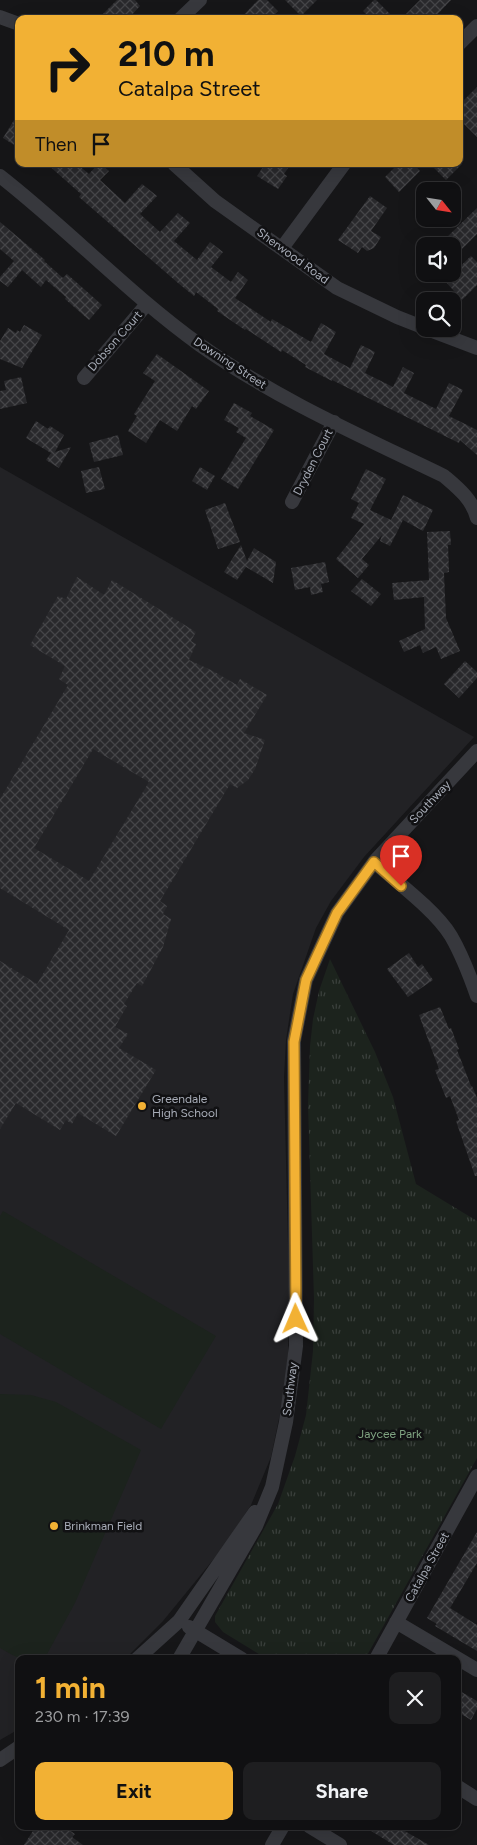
<!DOCTYPE html>
<meta charset="utf-8">
<style>
:root{--surface:#101012;--page:#1e1e20;--text:#f1f3f6;--muted:#9c9d9f;--line:#303032;--accent:#f2b134}
body{margin:0;font-family:Figtree,sans-serif;background:var(--page);color:var(--text);height:100vh;display:flex;flex-direction:column;font-size:19px;white-space:nowrap}
*{box-sizing:border-box;margin:0}
p{font-size:16px;color:var(--muted)}
.icon{flex:none;width:28px;height:28px;fill:none;stroke:currentColor;stroke-width:2;stroke-linecap:round;stroke-linejoin:round}
.map{position:relative;flex:1;overflow:hidden}
.side{position:absolute;left:15px;top:1655px;width:446px;height:175px;display:flex;flex-direction:column;background:var(--surface);border-radius:10px;box-shadow:0 5px 20px #0002,0 0 0 1px var(--line)}
.side>*{flex:none}
.hud{position:absolute;left:15px;top:15px;width:448px;height:152px;border-radius:10px;box-shadow:0 5px 20px #0002,0 0 0 1px var(--line);background:#f2b134;color:#111;overflow:hidden}
.needle{width:32px;rotate:120deg}
.fabs{position:absolute;left:416px;top:182px;display:grid;gap:10px}
.fabs a{display:grid;place-items:center;width:45px;height:45px;border-radius:10px;background:var(--surface);box-shadow:0 5px 20px #0002,0 0 0 1px var(--line);font-size:25px}
.pin{position:absolute;display:grid;place-items:center;width:42px;height:42px;color:#fff;margin:-51px -21px;border-radius:50% 50% 50% 0;rotate:-45deg;box-shadow:0 0 5px #0007}
.pin .icon{rotate:45deg}
.me{position:absolute;width:55px;margin:-28px;rotate:359deg;stroke-linejoin:round;filter:drop-shadow(0 0 4px #0008)}
.turn{display:flex;align-items:center;gap:18px;height:105px;padding:0 20px;font-size:22px}
.turn .icon{width:65px;height:65px;stroke-width:2.5}
.turn b{display:block;font-size:35px;line-height:42px}
.then{display:flex;align-items:center;height:48px;padding:0 20px;background:#0003;gap:10px;font-size:19px}
.round{display:grid;place-items:center;flex:none;width:52px;height:52px;border-radius:10px;background:var(--page)}
.overview{display:flex;align-items:center;justify-content:space-between;height:85px;padding:0 20px}
h1{font-size:30px;font-weight:700;line-height:38px;color:var(--accent)}
.action{display:flex;gap:10px;margin-top:auto;padding:10px 20px}
.action a{flex:1;height:58px;border-radius:10px;background:var(--accent);color:#111;font-size:20px;font-weight:700;line-height:58px;text-align:center}
.action a+a{background:var(--page);color:var(--text)}
.map>svg:first-child{display:block}
</style>
<div class="map">
<svg width="477" height="1845" viewBox="0 0 477 1845">
<defs>
<pattern id="park-tufts" width="24" height="20" patternUnits="userSpaceOnUse" patternTransform="scale(1.25)"><rect width="24" height="20" fill="#1c231d"/><path d="M3 7l-1-3M5 7V3M7 7l1-3M15 17l-1-3M17 17v-4M19 17l1-3" fill="none" stroke="#3a403c"/></pattern>
<pattern id="building-cross-hatch" width="8" height="8" patternUnits="userSpaceOnUse" patternTransform="scale(1.25)"><rect width="8" height="8" fill="#29292c"/><path d="M0 0l8 8M0 8l8-8" fill="none" stroke="#454548"/></pattern>
</defs>
<rect width="100%" height="100%" fill="#161618"/>
<!-- built -->
<path fill="#222225" d="M0,467L474,737L364,857L331,901L316,928L293,994L286,1040L284,1077L289,1286L288,1355L282,1404L271,1457L251,1505L226,1544L163,1621L125,1659H19V1729L0,1740Z"/>
<!-- grass -->
<path fill="#1c231d" d="M3,1211L216,1336L161,1429L0,1334V1216Z
M0,1394L31,1395L56,1402L141,1450L75,1603L46,1656C24,1662 19,1659 0,1648Z"/>
<!-- park -->
<path fill="url(#park-tufts)" d="M330,959L375,1052L393,1097L416,1184L477,1221V1458L365,1659H267L223,1632L215,1622V1616L278,1504L295,1456L306,1415L313,1351L314,1299L308,1105L310,1046L313,1019L319,991Z"/>
<!-- building -->
<path fill="url(#building-cross-hatch)" fill-rule="evenodd" d="M117,0H135L140,6L128,19H98Z
M258,0H267L278,11L270,19H240Z
M285,0H317L301,16Z
M374,0H376L395,19H371L363,11Z
M420,0H451L433,19H401Z
M477,87V137L459,119V105Z
M19,112V148L3,138Z
M47,164H77L89,174L98,164H101L109,171L100,180L125,203L142,184L157,196L140,214L160,232L178,213L190,223L174,241L197,260L210,242L223,252L211,267L231,282L238,272L248,280L235,298L271,322L272,319L311,342L321,323L336,332L324,354L350,368L361,345L375,352L365,373L393,387L403,367L414,373L404,393L436,409L449,383L463,390L449,416L477,430V455L460,440L459,443L332,380V381L305,367L306,365L282,350L281,352L246,329L245,330L217,311L218,309L196,292L194,296L178,283L79,197L81,194Z
M265,164H291L284,174L287,176L278,189L257,176Z
M398,164H413L420,171L399,192L385,177Z
M430,164H462L446,180Z
M370,196L387,208L371,231L381,237L374,248L367,251L362,247L358,253L338,240Z
M477,208V234L457,254L452,250V246H449L445,242L446,238Z
M0,222L45,260L44,261L63,278L67,274L102,305L89,320L65,299L66,297L46,280L41,287L22,270L8,287L0,281V277L14,261L0,249Z
M471,256L477,262V285L462,300L445,281Z
M24,325L42,335L22,368L0,359V341L8,328L16,333L17,330L20,332Z
M157,354L209,391L196,409L192,406L177,431L160,420L146,443L128,431L137,416L134,414L155,381L143,373Z
M21,377L27,403L0,409V391L6,390L4,381Z
M234,403L252,413L250,416L274,430L238,489L221,479L246,438L236,432L239,428L224,420Z
M36,421L48,429L50,426L64,435L55,452L71,447L59,468L46,460L51,453L26,438Z
M118,435L123,455L94,462L89,443Z
M99,467L105,489L86,493L81,471Z
M200,467L215,476L207,490L192,481Z
M366,469L386,479L370,510L391,520L403,495L433,510L423,531L403,520L390,546L380,541L382,535L362,559L369,565L358,578L336,559L364,524L351,518L359,503L351,499Z
M225,503L240,542L218,549L205,510Z
M450,531L451,545H448L449,572L444,573L446,618L460,651L441,659L436,647L423,653L420,645L404,652L399,641L425,629L424,597L394,600L392,583L429,580L427,532Z
M241,545L247,561L254,548L276,562L273,583L246,567L237,580L224,572Z
M325,562L329,582L321,584L323,592L311,595L310,587L295,590L291,568Z
M77,577L104,595L112,580L196,632L191,641L196,644L189,660L213,671L237,685L240,679L267,695L244,733L265,740L255,769L248,780L237,788L230,784L160,901L167,906L163,914L171,919L163,947L142,986L137,983L124,1004L127,1006L115,1027L128,1034L119,1048L156,1070L116,1136L78,1113L72,1124L66,1120L60,1130L16,1103L0,1129V961L37,984L69,930L0,888V799L68,685L59,679L65,666L30,645L58,596L66,599ZM93,749L149,782L89,881L34,848Z
M362,579L381,594L371,606L351,591Z
M465,661L477,672V678L459,698L444,684Z
M409,953L418,967L422,964L433,980L408,997L387,969Z
M440,1007L449,1029L451,1028L459,1049L457,1050L471,1086H472L477,1098V1176H475L456,1121L459,1120L450,1096L446,1098L435,1070L439,1069L419,1015Z
M477,1532V1563L450,1608L477,1625V1651L435,1626L437,1624L427,1618Z
M458,1690L477,1701V1709L471,1720L458,1712Z
M36,1826H63L75,1834L72,1837L83,1845H24Z
M363,1826H396L429,1845H394Z"/>
<g fill="none" stroke-linecap="round" stroke-linejoin="round">
<!-- minor -->
<path stroke="#37383d" stroke-width="14" d="M0,17L19,24
M180,19L200,0
M459,44L477,26
M174,164L215,201L337,288L397,317L425,328
M0,176C69,230 129,294 200,345C275,398 361,436 444,476C458,488 472,499 477,518
M282,248L344,164
M427,329L477,348
M84,378L147,304
M292,502L334,422
M374,862C397,882 436,911 451,936C462,955 470,976 477,996
M396,1622L477,1670
M189,1627L242,1659
M137,1659L179,1621L255,1512
M179,1659L256,1526L272,1487L286,1422L296,1346L294,1041L306,980L337,913L374,862L477,751
M376,1659L477,1476
M0,1760L19,1747
M458,1787L477,1799
M309,1826L340,1845
M272,1845L283,1826"/>
</g>
<g fill="none" stroke-linecap="round" stroke-linejoin="round">
<!-- route casing -->
<g stroke="#9d7322" stroke-width="12">
<path id="route" d="M296,1319L294,1042L306,980L337,913L374,862L401,886"/>
</g>
<!-- route -->
<use href="#route" stroke="#f2b134" stroke-width="9"/>
</g>
<!-- markers -->
<g fill="#f2b134" stroke="#111113" stroke-width="2">
<circle cx="142" cy="1106" r="5"/>
<circle cx="54" cy="1526" r="5"/>
</g>
<g text-anchor="middle" stroke-width="5" stroke-linejoin="round" paint-order="stroke">
<!-- street labels -->
<g font-size="12" fill="#a8adb8" stroke="#111113">
<text transform="translate(293 256) rotate(36)" y="4">Sherwood Road</text>
<text transform="translate(115 341) rotate(-49)" y="4">Dobson Court</text>
<text transform="translate(230 363) rotate(33)" y="4">Downing Street</text>
<text transform="translate(313 462) rotate(-63)" y="4">Dryden Court</text>
<text transform="translate(430 802) rotate(-47)" y="4">Southway</text>
<text transform="translate(290 1389) rotate(-83)" y="4">Southway</text>
<text transform="translate(427 1567) rotate(-61)" y="4">Catalpa Street</text>
</g>
<!-- poi labels -->
<g font-size="12" fill="#a8adb8" stroke="#111113" text-anchor="start">
<text x="152" y="1103">Greendale<tspan x="152" dy="14">High School</tspan></text>
<text x="64" y="1530">Brinkman Field</text>
</g>
<!-- park labels -->
<g font-size="12" fill="#7fa381" stroke="#111113">
<text x="390" y="1438">Jaycee Park</text>
</g>
</g>
</svg>
<div class="fabs">
<a><svg class="needle" viewBox="-14 -14 28 28"><path d="M0-13l5 13h-10z" fill="#e53935"/><path d="M0 13l5-13h-10z" fill="#9c9d9f"/></svg></a>
<a><svg class="icon" aria-label="sound" viewBox="0 0 24 24"><path d="M4 9h4l5-4v14l-5-4H4zM17 9q2 3 0 6"/></svg></a>
<a><svg class="icon" aria-label="search" viewBox="0 0 24 24"><circle cx="10" cy="10" r="6"/><path d="M15 15l6 6"/></svg></a>
</div>
<div class="pin" style="left:401px;top:886px;background:#d93025"><svg class="icon" aria-label="arrive" viewBox="0 0 24 24"><path d="M6 21V4h12l-3 4 3 4H6"/></svg></div>
<svg class="me" style="left:296px;top:1319px" viewBox="-20 -20 40 40"><path d="M0-17L14 15 0 8-14 15z" fill="#f2b134" stroke="#fff" stroke-width="4"/></svg>
<div class="hud">
<div class="turn"><svg class="icon" aria-label="right" viewBox="0 0 24 24"><path d="M7 20v-9h11M14 6l5 5-5 5"/></svg><div><b>210 m</b>Catalpa Street</div></div>
<div class="then">Then<svg class="icon" aria-label="arrive" viewBox="0 0 24 24"><path d="M6 21V4h12l-3 4 3 4H6"/></svg></div>
</div>
<section class="side">
<div class="overview"><div><h1>1 min</h1><p>230 m · 17:39</p></div><a class="round"><svg class="icon" aria-label="close" viewBox="0 0 24 24"><path d="M6 6l12 12M18 6L6 18"/></svg></a></div>
<div class="action"><a>Exit</a><a>Share</a></div>
</section>
</div>
